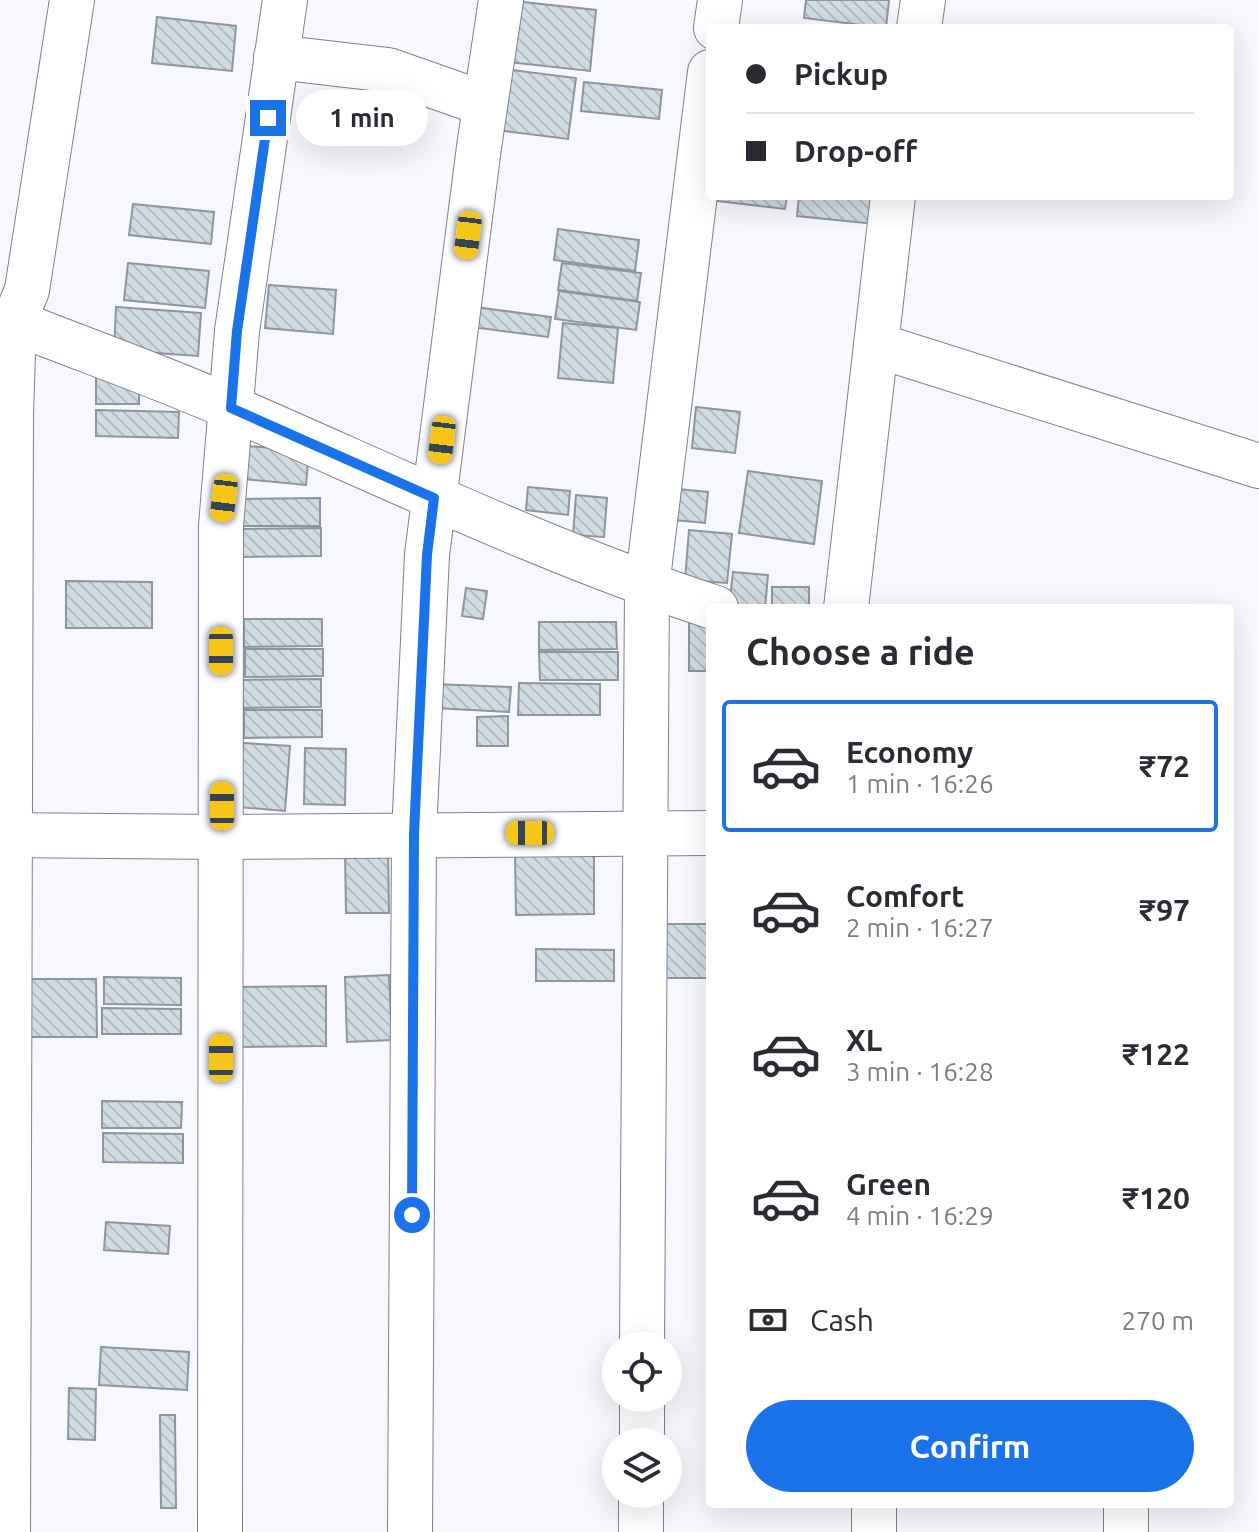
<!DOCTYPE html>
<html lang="en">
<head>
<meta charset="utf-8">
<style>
	body { margin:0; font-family:Ubuntu,sans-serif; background:#f7f7f7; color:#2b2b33; height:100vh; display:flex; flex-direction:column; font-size:30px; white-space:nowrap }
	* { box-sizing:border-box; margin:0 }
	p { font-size:26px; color:#7c7c81 }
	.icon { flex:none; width:44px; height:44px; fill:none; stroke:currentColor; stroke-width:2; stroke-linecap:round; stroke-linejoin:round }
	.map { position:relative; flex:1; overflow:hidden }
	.drawer { position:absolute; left:706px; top:604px; width:528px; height:904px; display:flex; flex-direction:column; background:#fff; border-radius:8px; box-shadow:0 8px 32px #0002 }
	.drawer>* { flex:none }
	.top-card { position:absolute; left:706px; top:24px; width:528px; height:176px; border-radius:8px; box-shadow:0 8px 32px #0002; display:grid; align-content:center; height:176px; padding:0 40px; background:#fff }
	.controls { position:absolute; left:602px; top:1332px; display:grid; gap:16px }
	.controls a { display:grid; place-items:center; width:80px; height:80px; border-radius:50%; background:#fff; box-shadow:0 8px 32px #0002; font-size:40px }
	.end { position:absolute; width:36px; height:36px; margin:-18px; border:10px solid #1a73e8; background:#fff; box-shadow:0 0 0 4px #fff }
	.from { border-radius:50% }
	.bubble { position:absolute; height:56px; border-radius:28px; background:#fff; box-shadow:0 8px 32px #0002; font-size:26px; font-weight:700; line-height:56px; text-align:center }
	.car { position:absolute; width:24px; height:48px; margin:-24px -12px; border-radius:10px; box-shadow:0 0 6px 2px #0007; background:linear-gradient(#f5c518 24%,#345 0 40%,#f5c518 0 76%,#345 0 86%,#f5c518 0) }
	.top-card b { display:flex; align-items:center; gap:28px; height:76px; font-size:30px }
	.top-card b+b { border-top:2px solid #e1e1e2 }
	.top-card i { width:20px; height:20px; background:#2b2b33 }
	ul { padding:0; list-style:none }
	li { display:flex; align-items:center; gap:24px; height:132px; margin:0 16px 12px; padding:0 24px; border:4px solid transparent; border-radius:8px }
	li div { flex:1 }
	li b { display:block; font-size:30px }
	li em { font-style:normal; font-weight:700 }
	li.on { border-color:#1a73e8 }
	li>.icon { width:72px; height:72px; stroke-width:1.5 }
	h2 { padding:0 40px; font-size:36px; line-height:96px }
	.pay { display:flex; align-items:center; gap:20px; height:88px; padding:0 40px; font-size:30px }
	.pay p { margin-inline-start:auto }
	.button { display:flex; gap:16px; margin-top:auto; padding:16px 40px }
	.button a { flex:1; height:92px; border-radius:48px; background:#1a73e8; color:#fff; font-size:32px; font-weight:700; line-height:92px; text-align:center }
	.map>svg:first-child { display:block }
	.building { fill:url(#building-back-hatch); stroke:#8d969c; stroke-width:2 }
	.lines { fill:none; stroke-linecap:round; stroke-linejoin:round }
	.minor-casing { stroke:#7e818a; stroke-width:46 }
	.minor { stroke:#fff; stroke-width:44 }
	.route { stroke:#1a73e8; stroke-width:10 }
</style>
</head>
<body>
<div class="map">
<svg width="1259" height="1532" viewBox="0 0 1259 1532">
	<defs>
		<pattern id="building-back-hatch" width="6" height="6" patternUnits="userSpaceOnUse" patternTransform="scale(2)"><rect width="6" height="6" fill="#d1dbe2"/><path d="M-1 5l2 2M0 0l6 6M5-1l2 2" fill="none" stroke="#b3bcc2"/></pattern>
	</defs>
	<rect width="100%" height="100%" fill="#f6f8fe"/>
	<g class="building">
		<polygon points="806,0 889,0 886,28 804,18"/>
		<polygon points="514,1 596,10 590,71 508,62"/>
		<polygon points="157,17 236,26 232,71 152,63"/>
		<polygon points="503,69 576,78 568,139 496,130"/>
		<polygon points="584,82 662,90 659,119 581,111"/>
		<polygon points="710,196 787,196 785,209 708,200"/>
		<polygon points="799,196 872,196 875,224 797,216"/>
		<polygon points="133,204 214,212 211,244 129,235"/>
		<polygon points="558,229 639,240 635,271 554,260"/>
		<polygon points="128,263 209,271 205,308 124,300"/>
		<polygon points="562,263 641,273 637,301 558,290"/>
		<polygon points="269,285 336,290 333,334 265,328"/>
		<polygon points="559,291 640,302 636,330 555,319"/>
		<polygon points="467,306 551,317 548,337 464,326"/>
		<polygon points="116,307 201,313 198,356 114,350"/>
		<polygon points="563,323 618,328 613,383 558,378"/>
		<rect x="96" y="373" width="43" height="31"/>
		<polygon points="696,407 740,412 735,453 692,448"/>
		<polygon points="96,410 179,412 178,438 96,436"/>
		<polygon points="247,446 309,451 306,485 244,479"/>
		<polygon points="748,471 822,481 814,544 739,533"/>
		<polygon points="528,487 570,491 568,515 526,510"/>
		<polygon points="678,489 708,492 705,523 675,520"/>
		<polygon points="576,495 607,498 604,537 573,535"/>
		<polygon points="320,498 320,526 242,526 242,499"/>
		<polygon points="321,528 321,556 243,557 243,529"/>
		<polygon points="689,530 732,534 727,583 685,580"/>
		<polygon points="733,572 768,575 765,608 729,608"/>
		<polygon points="66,581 152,582 152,628 66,628"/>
		<rect x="772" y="587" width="37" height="21"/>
		<polygon points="466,588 487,591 483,619 462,616"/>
		<polygon points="244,619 322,619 322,646 244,647"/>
		<polygon points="689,620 710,621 710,671 689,671"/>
		<polygon points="539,622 616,622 617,649 539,650"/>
		<polygon points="245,649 323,649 323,676 245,677"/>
		<polygon points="539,652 618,652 618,680 540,680"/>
		<polygon points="321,679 321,707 243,708 243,680"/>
		<polygon points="519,683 600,684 600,715 518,715"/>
		<polygon points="434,684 511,687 509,712 434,708"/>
		<polygon points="244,710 322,710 322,737 244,738"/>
		<polygon points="508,716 508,746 477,746 477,717"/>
		<polygon points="243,743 290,746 285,811 238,807"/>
		<polygon points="305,748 346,749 345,805 304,804"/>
		<polygon points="345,851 388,851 389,913 346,913"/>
		<polygon points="594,854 594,914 516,915 515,855"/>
		<rect x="664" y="924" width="46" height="54"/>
		<polygon points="536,949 614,950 614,981 536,981"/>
		<polygon points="389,975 392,1040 347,1042 345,977"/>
		<polygon points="104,977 181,978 181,1005 104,1004"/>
		<polygon points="14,979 96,979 97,1037 14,1037"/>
		<polygon points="326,986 326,1046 240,1047 240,987"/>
		<polygon points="102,1008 181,1009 181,1034 102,1034"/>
		<polygon points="102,1101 182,1102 181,1128 102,1128"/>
		<polygon points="103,1133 183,1134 183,1163 103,1162"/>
		<polygon points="106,1222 170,1226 168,1254 104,1250"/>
		<polygon points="101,1347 189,1352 187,1390 99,1385"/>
		<polygon points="69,1388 96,1389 95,1440 68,1439"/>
		<polygon points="160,1415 175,1415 176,1508 161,1508"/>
	</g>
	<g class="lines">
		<defs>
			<g id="minor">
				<polyline points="716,28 720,0"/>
				<polyline points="919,28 923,0"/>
				<polyline points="276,57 388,70 485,104"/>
				<path d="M14 322C87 351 162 377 234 409 393 478 550 554 716 608"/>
				<polyline points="876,345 1259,466"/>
				<polyline points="846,608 893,196"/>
				<polyline points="0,835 222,837 710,833"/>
				<polyline points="642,1346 647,586 710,72"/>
				<polyline points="642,1442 642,1398"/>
				<polyline points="8,1532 11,415 14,322 27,290 72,0"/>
				<polyline points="220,1532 221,526 237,331 285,0"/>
				<polyline points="410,1532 414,834 427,555 479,147 501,0"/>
				<polyline points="641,1532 641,1494"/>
				<polyline points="874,1532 874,1504"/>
				<polyline points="1126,1532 1126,1504"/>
			</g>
		</defs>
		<use href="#minor" class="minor-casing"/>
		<use href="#minor" class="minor"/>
	</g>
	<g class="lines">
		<polyline class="route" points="268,118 237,331 231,408 434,498 427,555 414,834 412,1215"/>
	</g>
</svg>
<div class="controls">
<a><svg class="icon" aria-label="locate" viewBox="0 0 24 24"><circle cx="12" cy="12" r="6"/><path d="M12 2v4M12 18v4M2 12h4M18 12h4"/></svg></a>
<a><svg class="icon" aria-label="layers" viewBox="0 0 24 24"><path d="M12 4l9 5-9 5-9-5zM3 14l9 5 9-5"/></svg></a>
</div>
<i class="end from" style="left:412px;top:1215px"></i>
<i class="end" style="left:268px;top:118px"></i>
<div class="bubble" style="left:296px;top:90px;width:132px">1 min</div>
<i class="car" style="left:468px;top:235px;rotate:187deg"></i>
<i class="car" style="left:442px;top:440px;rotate:187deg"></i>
<i class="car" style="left:224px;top:498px;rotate:187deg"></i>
<i class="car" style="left:221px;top:651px;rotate:180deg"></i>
<i class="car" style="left:222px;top:806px;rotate:0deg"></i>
<i class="car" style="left:530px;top:833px;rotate:270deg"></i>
<i class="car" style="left:221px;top:1058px;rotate:0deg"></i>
<div class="top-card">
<b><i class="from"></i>Pickup</b>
<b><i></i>Drop-off</b>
</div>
<section class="drawer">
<h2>Choose a ride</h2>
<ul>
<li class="on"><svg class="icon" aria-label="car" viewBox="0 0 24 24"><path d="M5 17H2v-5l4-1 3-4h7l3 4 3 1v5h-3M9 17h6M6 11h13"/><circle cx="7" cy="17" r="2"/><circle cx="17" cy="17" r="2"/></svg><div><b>Economy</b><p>1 min · 16:26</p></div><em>₹72</em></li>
<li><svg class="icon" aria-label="car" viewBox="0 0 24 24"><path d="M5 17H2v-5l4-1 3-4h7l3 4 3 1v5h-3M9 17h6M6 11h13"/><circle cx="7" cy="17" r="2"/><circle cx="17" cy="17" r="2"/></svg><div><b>Comfort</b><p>2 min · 16:27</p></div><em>₹97</em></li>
<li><svg class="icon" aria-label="car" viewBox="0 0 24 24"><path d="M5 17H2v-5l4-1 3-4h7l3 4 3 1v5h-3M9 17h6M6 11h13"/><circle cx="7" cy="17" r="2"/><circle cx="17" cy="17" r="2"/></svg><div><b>XL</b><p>3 min · 16:28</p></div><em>₹122</em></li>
<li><svg class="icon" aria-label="car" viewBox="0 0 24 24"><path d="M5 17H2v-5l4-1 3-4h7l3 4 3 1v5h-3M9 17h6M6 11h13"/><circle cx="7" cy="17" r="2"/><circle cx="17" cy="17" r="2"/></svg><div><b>Green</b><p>4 min · 16:29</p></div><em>₹120</em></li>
</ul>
<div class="pay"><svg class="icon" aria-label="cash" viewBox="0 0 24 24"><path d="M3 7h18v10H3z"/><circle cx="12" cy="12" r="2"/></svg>Cash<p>270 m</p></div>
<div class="button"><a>Confirm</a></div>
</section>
</div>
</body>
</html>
